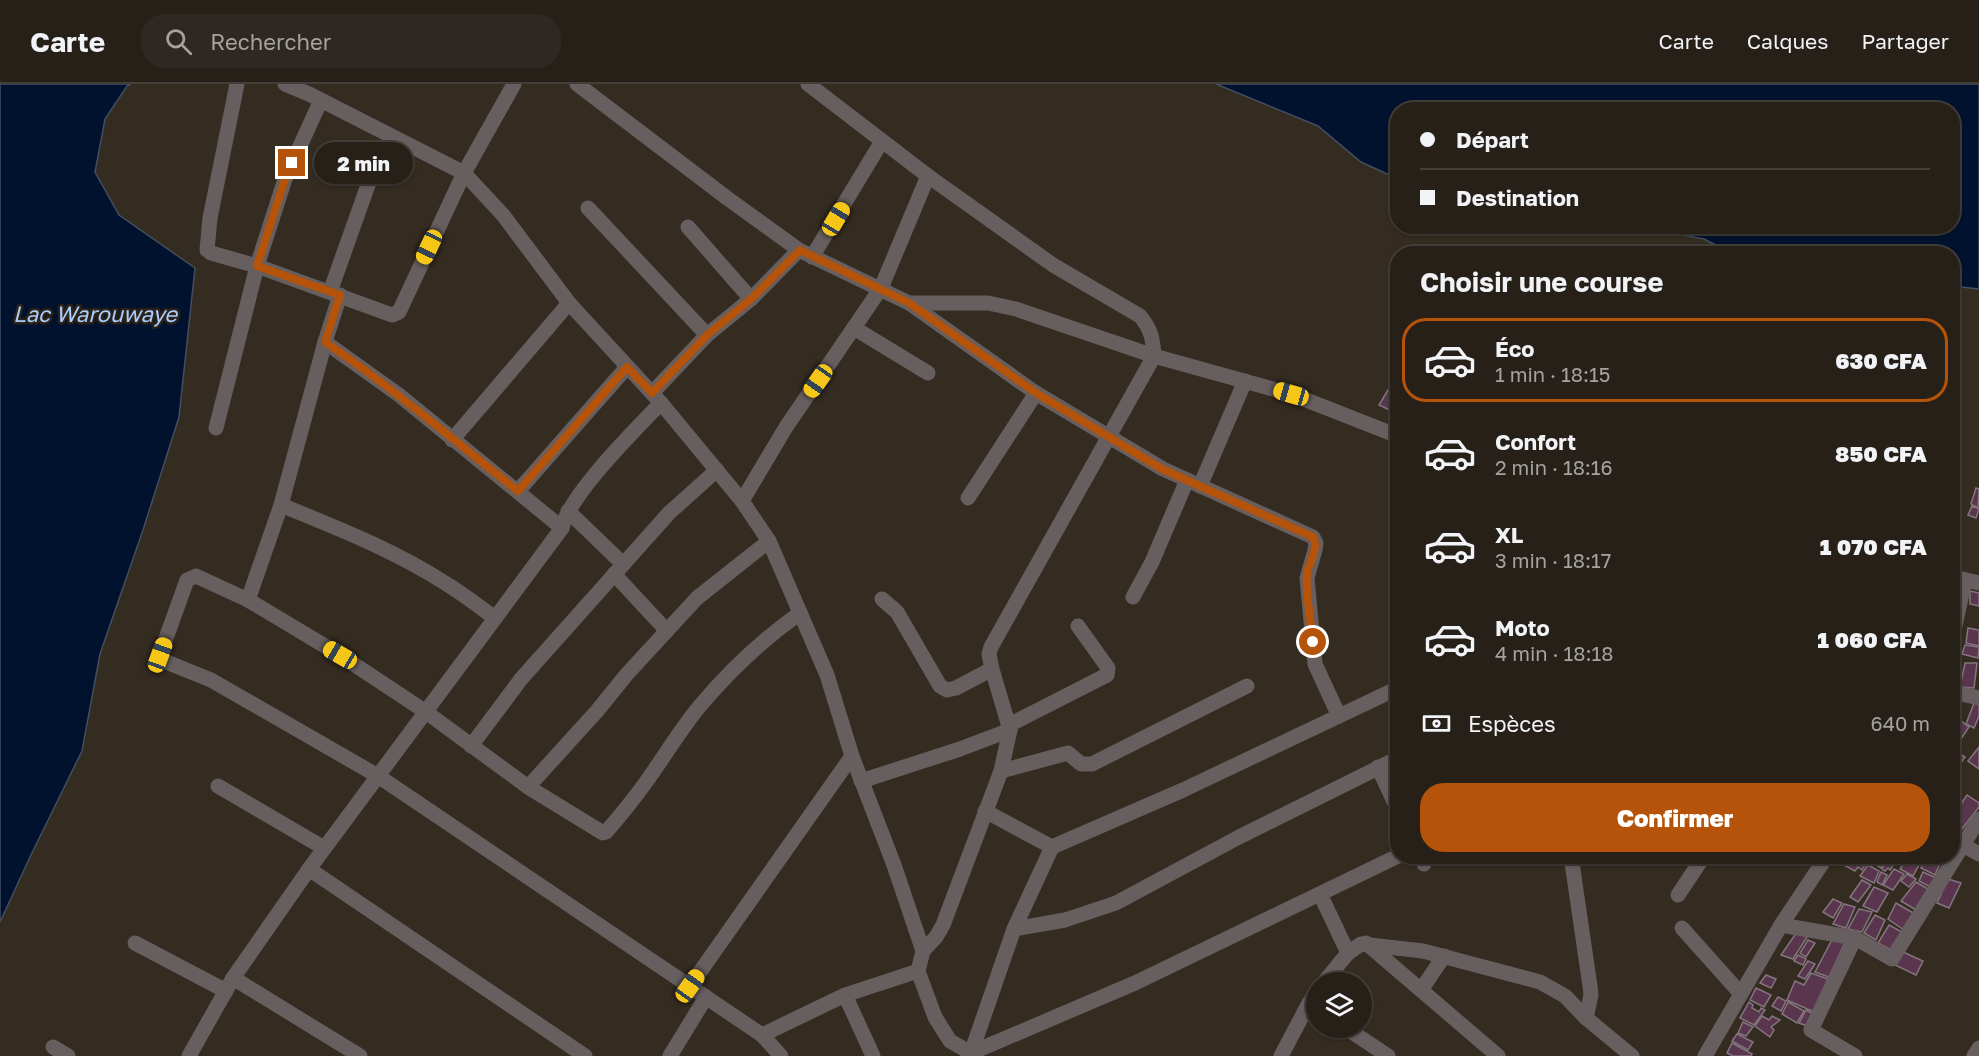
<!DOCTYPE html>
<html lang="fr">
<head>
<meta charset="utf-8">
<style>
	body { margin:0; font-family:"Golos Text",sans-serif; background:#2f2822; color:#f1f3f6; height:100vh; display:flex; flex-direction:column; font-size:22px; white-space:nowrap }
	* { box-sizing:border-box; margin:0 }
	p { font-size:20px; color:#a4a3a2 }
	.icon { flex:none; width:33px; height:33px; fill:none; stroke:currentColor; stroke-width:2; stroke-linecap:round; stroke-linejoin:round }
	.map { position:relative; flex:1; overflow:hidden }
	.drawer { position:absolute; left:1390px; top:162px; width:570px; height:618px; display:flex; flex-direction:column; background:#272019; border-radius:24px; box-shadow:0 2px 4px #0004,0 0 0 2px #433e38 }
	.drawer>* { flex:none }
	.hud { position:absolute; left:1390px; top:18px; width:570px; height:132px; border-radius:24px; box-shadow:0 2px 4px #0004,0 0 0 2px #433e38; display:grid; align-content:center; height:132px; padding:0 30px; background:#272019 }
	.fabs { position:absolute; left:1306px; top:888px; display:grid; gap:12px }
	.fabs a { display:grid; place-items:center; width:66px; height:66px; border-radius:50%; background:#272019; box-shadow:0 2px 4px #0004,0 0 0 2px #433e38; font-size:30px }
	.end { position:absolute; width:27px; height:27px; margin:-14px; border:8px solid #b45309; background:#fff; box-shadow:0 0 0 3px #fff }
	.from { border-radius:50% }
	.bubble { position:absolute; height:42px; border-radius:21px; background:#272019; box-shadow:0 2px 4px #0004,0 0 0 2px #433e38; font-size:20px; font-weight:800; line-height:42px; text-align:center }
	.car { position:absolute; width:18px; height:36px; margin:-18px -9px; border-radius:8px; box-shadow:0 0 4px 2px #0007; background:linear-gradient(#f5c518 24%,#345 0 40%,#f5c518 0 76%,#345 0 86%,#f5c518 0) }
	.hud b { display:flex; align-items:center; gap:21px; height:57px; font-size:22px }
	.hud b+b { border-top:2px solid #433e38 }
	.hud i { width:15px; height:15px; background:#f1f3f6 }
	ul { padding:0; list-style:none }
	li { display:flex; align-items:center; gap:18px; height:84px; margin:0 12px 9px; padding:0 18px; border:3px solid transparent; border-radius:24px }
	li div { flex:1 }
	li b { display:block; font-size:22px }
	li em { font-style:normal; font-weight:800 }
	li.selected { border-color:#b45309 }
	li>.icon { width:54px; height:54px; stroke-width:1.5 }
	h2 { padding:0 30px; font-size:27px; line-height:72px }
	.pay { display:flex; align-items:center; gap:15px; height:66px; padding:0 30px; font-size:22px }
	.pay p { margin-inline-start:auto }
	.primary-button { display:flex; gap:12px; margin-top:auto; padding:12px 30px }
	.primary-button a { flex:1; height:69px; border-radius:24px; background:#b45309; color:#fff; font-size:24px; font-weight:800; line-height:69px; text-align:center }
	header { display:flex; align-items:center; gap:36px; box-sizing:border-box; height:84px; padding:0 30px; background:#272019; border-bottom:2px solid #433e38 }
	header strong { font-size:28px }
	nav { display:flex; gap:33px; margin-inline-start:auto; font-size:21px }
	.search { width:420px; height:54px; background:#2f2822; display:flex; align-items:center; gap:15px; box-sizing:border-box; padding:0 21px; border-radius:24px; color:#a4a3a2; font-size:22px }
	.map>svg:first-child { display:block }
	.water { fill:#00122e; stroke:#434e60; stroke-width:1.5 }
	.building { fill:#5a354e; stroke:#84767f; stroke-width:1.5 }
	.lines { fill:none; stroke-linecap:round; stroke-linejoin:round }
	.street { stroke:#675f5f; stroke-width:15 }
	.route { stroke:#b45309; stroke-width:8 }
	.labels { text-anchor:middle; stroke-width:5; stroke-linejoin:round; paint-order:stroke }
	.water-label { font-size:22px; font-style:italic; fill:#aaccfb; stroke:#2a2118 }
</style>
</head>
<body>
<header>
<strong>Carte</strong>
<div class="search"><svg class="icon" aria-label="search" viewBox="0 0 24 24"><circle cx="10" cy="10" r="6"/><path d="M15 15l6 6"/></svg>Rechercher</div>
<nav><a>Carte</a><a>Calques</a><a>Partager</a></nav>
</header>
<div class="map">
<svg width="1979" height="972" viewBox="0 0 1979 972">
	<rect width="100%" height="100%" fill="#342b21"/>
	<g class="water">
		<polygon points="0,0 131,0 127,2 105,35 95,88 119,131 195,184 179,333 143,446 100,570 82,667 30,773 0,838"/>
		<polygon points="1216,0 1979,0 1979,205 1953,202 1953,170 1731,169 1704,155 1637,143 1953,142 1953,26 1398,26 1398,95 1361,78 1318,42"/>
	</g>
	<g class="building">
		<polygon points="1450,163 1467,170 1448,170"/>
		<polygon points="1394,296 1398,298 1398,330 1379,321"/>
		<polygon points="1976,404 1979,405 1978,424 1971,420"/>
		<polygon points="1972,422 1979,425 1976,434 1968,431"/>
		<polygon points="1970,507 1979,509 1979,522 1970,520"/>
		<polygon points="1968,544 1979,546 1979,562 1966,559"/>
		<polygon points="1965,561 1979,563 1978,574 1962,570"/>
		<polygon points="1965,579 1977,579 1974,604 1960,603"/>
		<polygon points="1976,614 1979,615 1979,632 1974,644 1966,640"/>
		<polygon points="1953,631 1969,643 1961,655 1953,650"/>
		<polygon points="1979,663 1979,685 1968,677"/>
		<polygon points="1956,668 1965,673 1958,683 1953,679"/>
		<polygon points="1967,711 1979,719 1979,723 1962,745 1953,739 1953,719 1959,723"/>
		<polygon points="1845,772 1852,772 1866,779 1862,786 1858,783 1855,787 1840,779"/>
		<polygon points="1879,772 1886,776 1881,784 1874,780"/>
		<polygon points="1889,772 1899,772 1890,786 1888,784 1885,787 1882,785"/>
		<polygon points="1908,772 1924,772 1913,792 1900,785"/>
		<polygon points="1928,772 1935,772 1941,777 1935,791 1921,784"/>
		<polygon points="1868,781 1879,787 1874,799 1860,792"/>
		<polygon points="1894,785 1904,790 1893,806 1883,801"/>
		<polygon points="1881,788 1887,791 1882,801 1877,798"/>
		<polygon points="1923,788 1936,794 1932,804 1919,797"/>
		<polygon points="1907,790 1916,795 1909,803 1901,797"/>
		<polygon points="1948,795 1961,799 1949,824 1937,819"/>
		<polygon points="1862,796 1871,801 1858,818 1850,813"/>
		<polygon points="1916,798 1930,806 1916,826 1901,817"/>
		<polygon points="1874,803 1888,809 1877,828 1863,822"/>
		<polygon points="1833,815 1842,819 1833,834 1823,828"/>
		<polygon points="1896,819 1915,830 1904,846 1888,835"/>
		<polygon points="1844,820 1855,823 1846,844 1833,840"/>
		<polygon points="1859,825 1872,828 1862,848 1848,845"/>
		<polygon points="1875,831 1885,836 1876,856 1864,849"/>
		<polygon points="1889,841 1902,848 1893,867 1878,859"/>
		<polygon points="1797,848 1807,853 1793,875 1781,871"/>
		<polygon points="1834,852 1846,856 1829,893 1815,888"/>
		<polygon points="1808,856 1815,859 1806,873 1800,869"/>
		<polygon points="1901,867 1923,877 1916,891 1895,881"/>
		<polygon points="1798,871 1806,875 1803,881 1794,877"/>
		<polygon points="1808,877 1815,880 1805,895 1798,892"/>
		<polygon points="1811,889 1828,895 1814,928 1787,916 1795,897 1804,901"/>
		<polygon points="1766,891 1776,895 1771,904 1760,899"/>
		<polygon points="1756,904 1771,911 1764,923 1750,916"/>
		<polygon points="1778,913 1786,917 1781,927 1772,922"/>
		<polygon points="1749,918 1753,921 1752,924 1759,928 1761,924 1765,926 1754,941 1740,934"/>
		<polygon points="1788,918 1804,927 1797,939 1782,930"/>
		<polygon points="1806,926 1813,930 1807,942 1799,939"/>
		<polygon points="1762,932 1769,936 1772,932 1780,936 1771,943 1774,946 1770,953 1755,942"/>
		<polygon points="1743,938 1753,943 1746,952 1738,949"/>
		<polygon points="1737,950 1753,958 1748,966 1732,957"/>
		<polygon points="1732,959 1752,970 1751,972 1733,972 1727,969"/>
	</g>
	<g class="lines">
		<g class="street">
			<polyline points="237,0 210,134 207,166 211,169 257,182 392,231 399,228 464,89 514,0"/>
			<polyline points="285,0 309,10 464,89 503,131 569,219 661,319 742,417 769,457 827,591 852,672 894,781 923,867 918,887 935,933 950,957 971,969 1135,899 1398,772"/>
			<polyline points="577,0 727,114 799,166 909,219 988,219 1016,225 1154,272 1291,310 1398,352"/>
			<path d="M808 0 928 92 1053 181 1140 232C1151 245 1153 255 1154 272L991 563 989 570 992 585 1010 646 1001 687 943 841 936 853 923 867"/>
			<polyline points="588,124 707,251"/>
			<polyline points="688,143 751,215"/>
			<polyline points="812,173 882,57"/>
			<polyline points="330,208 373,87 393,54"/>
			<polyline points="909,219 1036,309 1163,385 1313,453 1316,459 1315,466 1307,494 1315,580 1339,632"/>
			<polyline points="854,244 928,289"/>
			<polyline points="325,258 399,311 562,444"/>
			<polyline points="652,309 707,251 751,215 799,166"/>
			<polyline points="216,344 257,182 285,95 321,16"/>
			<polyline points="452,356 569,219"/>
			<polyline points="1200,402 1245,297"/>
			<polyline points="518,407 627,283"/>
			<polyline points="968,414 1036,309"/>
			<polyline points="742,417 786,343 881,204 928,92"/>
			<path d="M281 421C337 444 394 466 445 499 462 509 478 522 495 534"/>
			<polyline points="568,427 623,480"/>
			<polyline points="614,490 667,547"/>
			<polyline points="1953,493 1979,499"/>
			<polyline points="1133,513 1152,478 1187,396"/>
			<polyline points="882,515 897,528 940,602 947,606 956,604 992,585"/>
			<polyline points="248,516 281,421 325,258 340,211"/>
			<polyline points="1953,551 1965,496"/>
			<polyline points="1953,608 1979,614"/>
			<polyline points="1009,641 1107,591 1108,584 1078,542"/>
			<polyline points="471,662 521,595 669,429 717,386"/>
			<polyline points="1378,683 1398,726"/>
			<polyline points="1001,687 1068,669 1081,680 1092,680 1247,602"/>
			<polyline points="861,697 960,665 1010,646"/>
			<polyline points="218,702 324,764"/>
			<polyline points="528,703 597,627 627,590 697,514 769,457"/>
			<polyline points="985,727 1052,763"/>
			<polyline points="1963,761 1979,770"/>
			<polyline points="1421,772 1424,780"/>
			<polyline points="1571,772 1590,902 1591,911 1586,934"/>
			<polyline points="309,785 585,972"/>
			<polyline points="1320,810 1348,869"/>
			<polyline points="1678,811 1704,772"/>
			<polyline points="1781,841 1855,854 1892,875 1979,735"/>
			<polyline points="1682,844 1741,910"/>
			<polyline points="1014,845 1065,836 1116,819 1239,753 1398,674"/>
			<polyline points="135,859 226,907"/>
			<polyline points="1366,859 1498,972"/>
			<polyline points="233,894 360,972"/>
			<polyline points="1324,898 1348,869 1361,860 1423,867 1540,898 1565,912 1586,934 1632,972"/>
			<polyline points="690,902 852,672"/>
			<polyline points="1421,906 1444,872"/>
			<polyline points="845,911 873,972"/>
			<polyline points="1346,944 1388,972"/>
			<polyline points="762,951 845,911 918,887"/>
			<polyline points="53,963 68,972"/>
			<path d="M189 972 233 894 309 785 562 444C569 411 636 345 661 319"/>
			<polyline points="670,972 706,913"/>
			<path d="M781 972 762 951 378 692 211 596 164 577 161 574 160 571 187 496 196 492 248 516 340 571 426 628 528 703 603 749 606 748C620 732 634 715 646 698 664 673 680 646 699 623 729 587 762 556 800 529"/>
			<polyline points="970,972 1014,845 1052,763 1183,706 1398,604"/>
			<polyline points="1281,972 1309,919 1317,908"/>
			<polyline points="1705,972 1781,841 1827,772"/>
			<polyline points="1855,972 1811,946 1855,854"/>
			<polyline points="1974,972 1979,964"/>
		</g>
	</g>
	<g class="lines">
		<path class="route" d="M292 79 285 95 257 182 340 211 325 258C393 304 454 357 518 407L627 283 652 309 707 251 751 215 800 166 909 219 1036 309 1162 385 1313 453C1319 466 1309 477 1307 490 1305 509 1311 539 1313 558"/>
	</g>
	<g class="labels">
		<g class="water-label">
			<text x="95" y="238">Lac Warouwaye</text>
		</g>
	</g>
</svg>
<div class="fabs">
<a><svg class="icon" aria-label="layers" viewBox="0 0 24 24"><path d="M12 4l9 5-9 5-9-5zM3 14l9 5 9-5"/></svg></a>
</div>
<i class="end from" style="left:1313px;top:558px"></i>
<i class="end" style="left:292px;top:79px"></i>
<div class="bubble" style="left:314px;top:58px;width:99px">2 min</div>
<i class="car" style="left:836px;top:135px;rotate:31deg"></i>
<i class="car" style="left:429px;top:163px;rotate:205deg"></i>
<i class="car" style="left:818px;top:297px;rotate:215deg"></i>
<i class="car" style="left:1291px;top:310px;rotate:286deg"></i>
<i class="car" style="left:160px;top:571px;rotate:20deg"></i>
<i class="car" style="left:340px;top:571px;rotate:300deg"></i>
<i class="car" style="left:690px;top:902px;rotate:35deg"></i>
<div class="hud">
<b><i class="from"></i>Départ</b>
<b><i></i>Destination</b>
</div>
<section class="drawer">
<h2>Choisir une course</h2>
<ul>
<li class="selected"><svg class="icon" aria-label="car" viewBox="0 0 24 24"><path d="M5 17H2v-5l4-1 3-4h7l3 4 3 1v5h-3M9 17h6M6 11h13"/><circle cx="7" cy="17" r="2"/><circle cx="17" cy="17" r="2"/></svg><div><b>Éco</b><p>1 min · 18:15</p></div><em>630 CFA</em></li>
<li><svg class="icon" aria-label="car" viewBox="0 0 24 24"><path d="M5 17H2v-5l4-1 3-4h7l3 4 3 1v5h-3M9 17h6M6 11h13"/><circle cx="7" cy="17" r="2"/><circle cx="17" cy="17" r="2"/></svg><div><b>Confort</b><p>2 min · 18:16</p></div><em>850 CFA</em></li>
<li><svg class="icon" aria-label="car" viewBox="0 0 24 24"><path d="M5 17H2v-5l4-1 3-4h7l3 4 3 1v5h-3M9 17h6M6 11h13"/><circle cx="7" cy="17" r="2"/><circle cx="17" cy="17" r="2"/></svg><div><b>XL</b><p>3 min · 18:17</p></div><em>1 070 CFA</em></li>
<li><svg class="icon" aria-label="car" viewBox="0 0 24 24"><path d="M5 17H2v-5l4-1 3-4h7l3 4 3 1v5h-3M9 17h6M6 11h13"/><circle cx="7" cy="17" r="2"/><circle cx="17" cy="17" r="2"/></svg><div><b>Moto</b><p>4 min · 18:18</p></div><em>1 060 CFA</em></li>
</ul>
<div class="pay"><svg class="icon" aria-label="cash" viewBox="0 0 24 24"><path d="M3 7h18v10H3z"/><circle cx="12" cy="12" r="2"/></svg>Espèces<p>640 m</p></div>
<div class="primary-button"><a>Confirmer</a></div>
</section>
</div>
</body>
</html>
